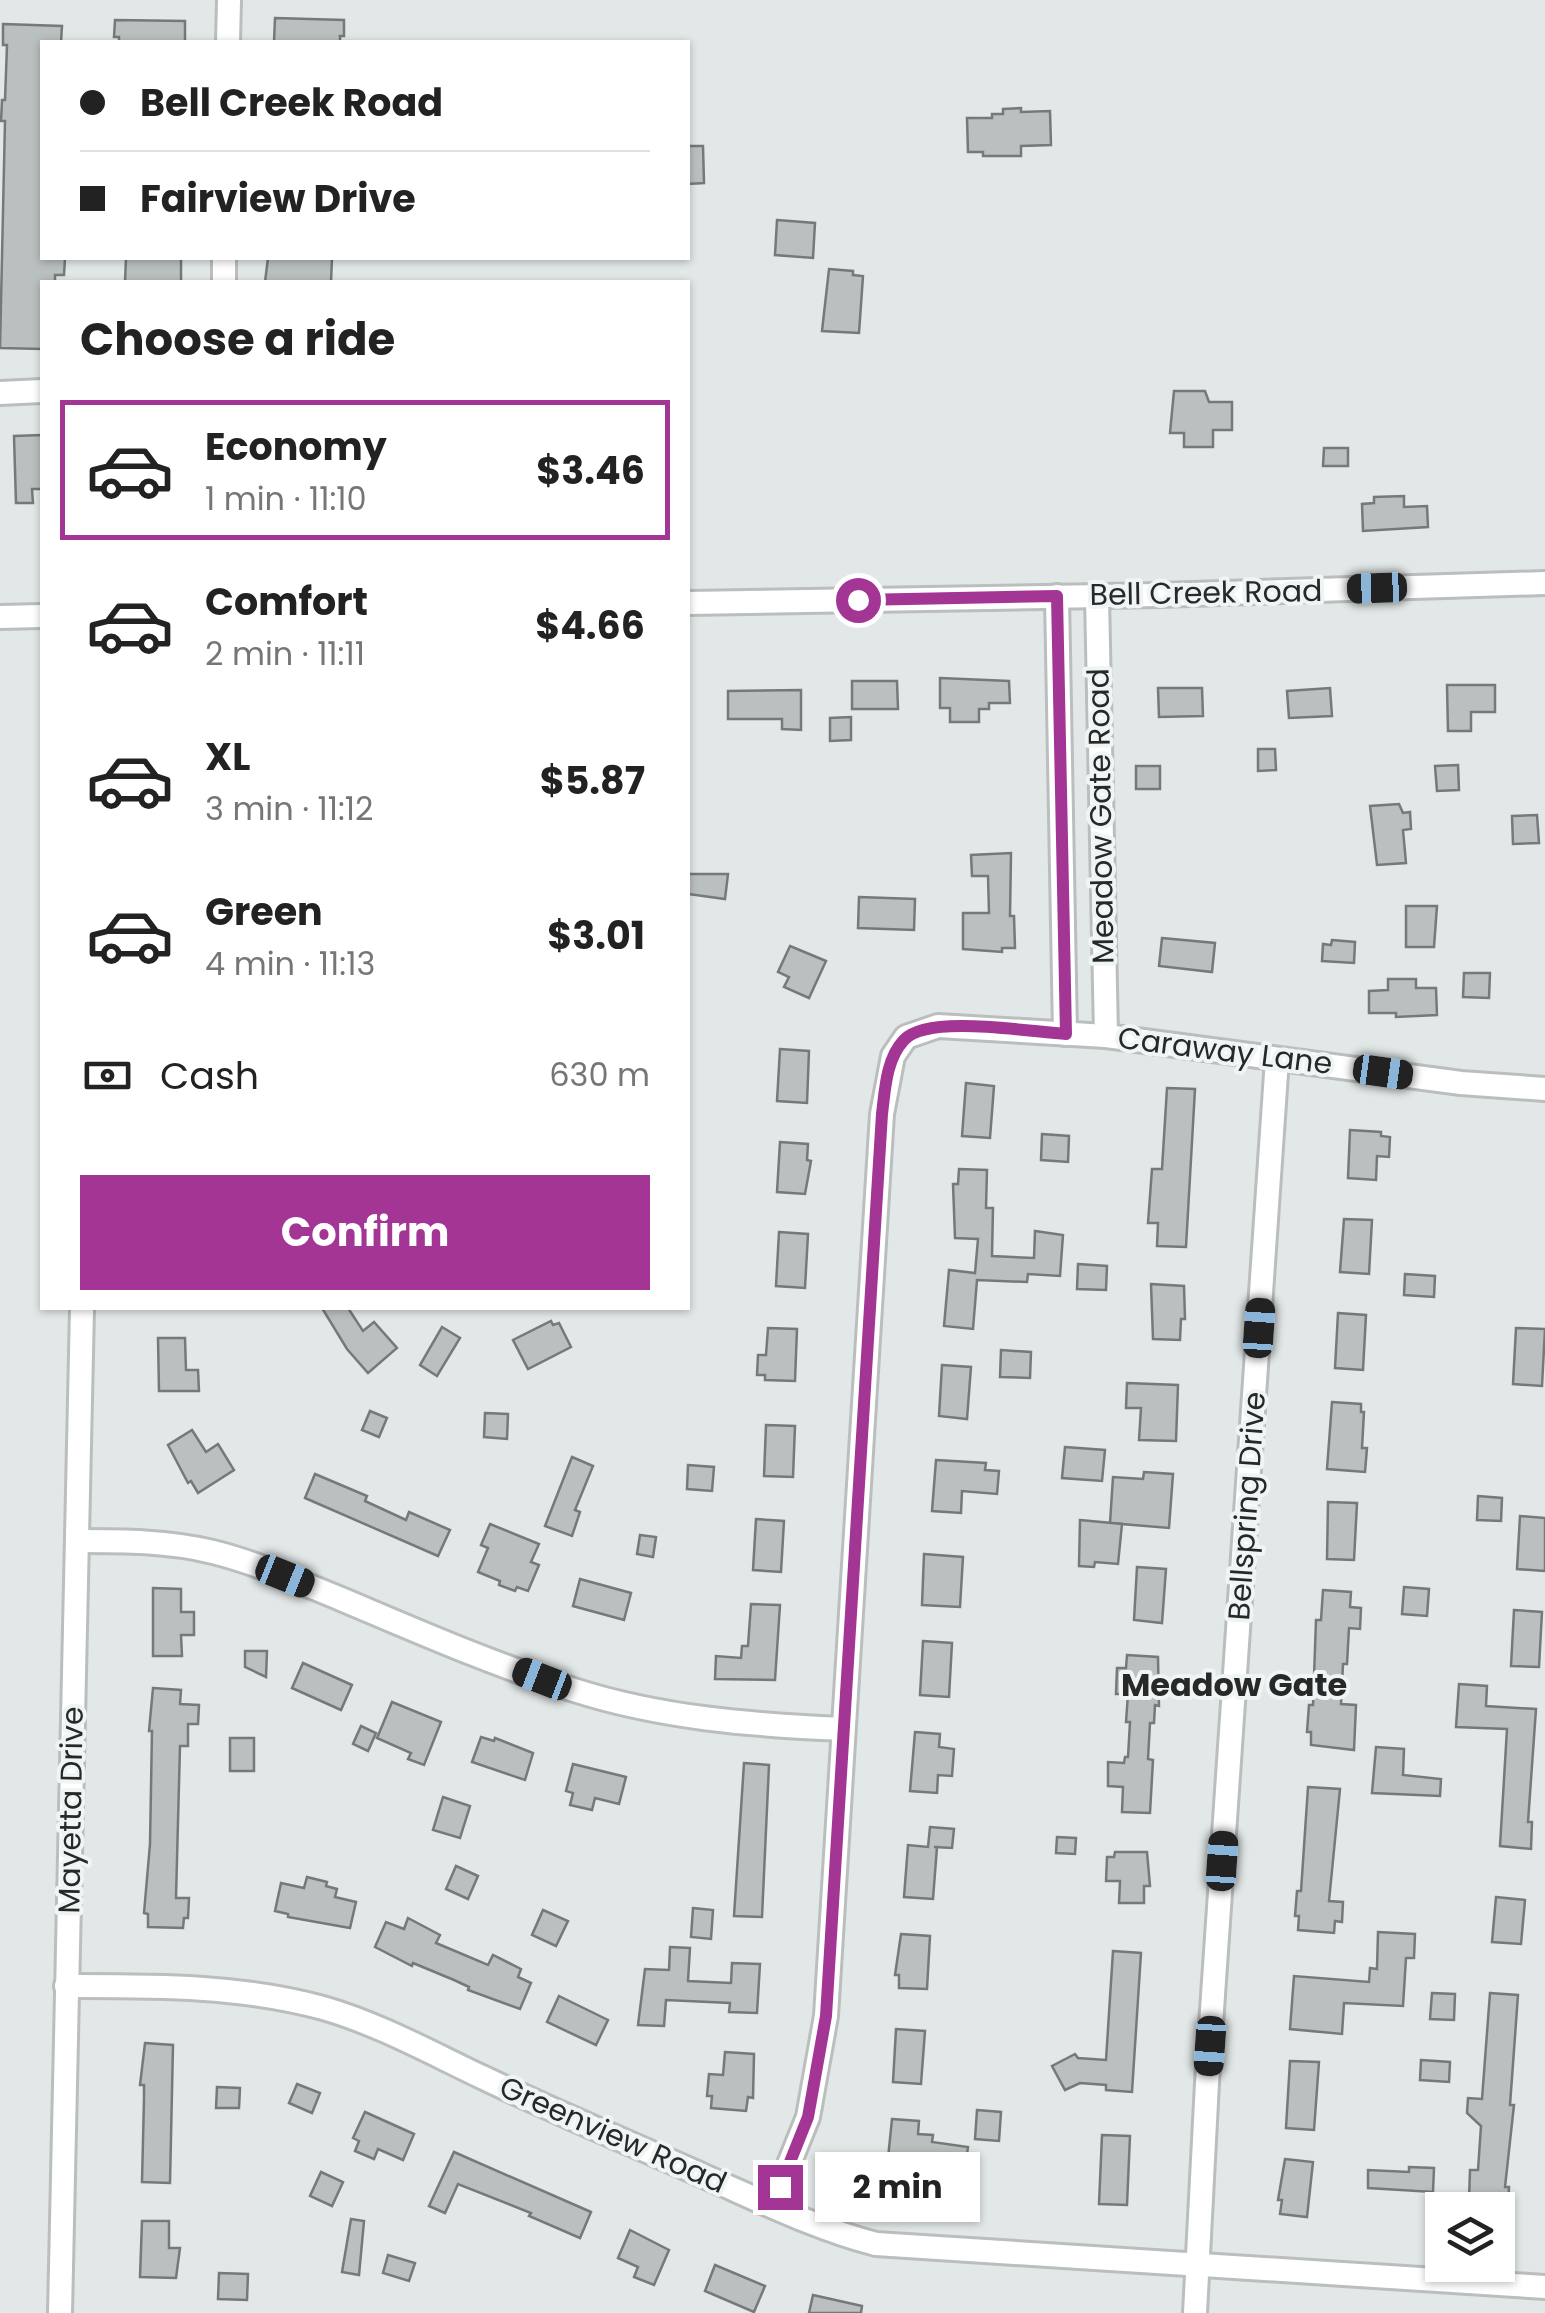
<!DOCTYPE html>
<html lang="en">
<head>
<meta charset="utf-8">
<style>
	body { margin:0; font-family:Poppins,sans-serif; background:#f2f2f2; color:#222; height:100vh; display:flex; flex-direction:column; font-size:38px; white-space:nowrap }
	* { box-sizing:border-box; margin:0 }
	p { font-size:32px; color:#767676 }
	.icon { flex:none; width:55px; height:55px; fill:none; stroke:currentColor; stroke-width:2; stroke-linecap:round; stroke-linejoin:round }
	.map { position:relative; flex:1; overflow:hidden }
	.sheet { position:absolute; left:40px; top:280px; width:650px; height:1030px; display:flex; flex-direction:column; background:#fff; border-radius:0px; box-shadow:0 2px 8px #0004 }
	.sheet>* { flex:none }
	.hud { position:absolute; left:40px; top:40px; width:650px; height:220px; border-radius:0px; box-shadow:0 2px 8px #0004; display:grid; align-content:center; height:220px; padding:0 40px; background:#fff }
	.tools { position:absolute; left:1425px; top:2192px; display:grid; gap:20px }
	.tools a { display:grid; place-items:center; width:90px; height:90px; border-radius:0px; background:#fff; box-shadow:0 2px 8px #0004; font-size:50px }
	.end { position:absolute; width:45px; height:45px; margin:-22px; border:12px solid #a33695; background:#fff; box-shadow:0 0 0 5px #fff }
	.from { border-radius:50% }
	.bubble { position:absolute; height:70px; border-radius:0px; background:#fff; box-shadow:0 2px 8px #0004; font-size:32px; font-weight:700; line-height:70px; text-align:center }
	.car { position:absolute; width:30px; height:60px; margin:-30px -15px; border-radius:12px; box-shadow:0 0 8px 2px #0007; background:linear-gradient(#222 24%,#8ab4d8 0 40%,#222 0 76%,#8ab4d8 0 86%,#222 0) }
	.hud b { display:flex; align-items:center; gap:35px; height:95px; font-size:38px }
	.hud b+b { border-top:2px solid #e0e0e0 }
	.hud i { width:25px; height:25px; background:#222 }
	ul { padding:0; list-style:none }
	li { display:flex; align-items:center; gap:30px; height:140px; margin:0 20px 15px; padding:0 20px; border:5px solid transparent; border-radius:0px }
	li div { flex:1 }
	li b { display:block; font-size:38px }
	li em { font-style:normal; font-weight:700 }
	li.active { border-color:#a33695 }
	li>.icon { width:90px; height:90px; stroke-width:1.5 }
	h2 { padding:0 40px; font-size:45px; line-height:120px }
	.pay { display:flex; align-items:center; gap:25px; height:110px; padding:0 40px; font-size:38px }
	.pay p { margin-inline-start:auto }
	.action { display:flex; gap:20px; margin-top:auto; padding:20px 40px }
	.action a { flex:1; height:115px; border-radius:0px; background:#a33695; color:#fff; font-size:40px; font-weight:700; line-height:115px; text-align:center }
	.map>svg:first-child { display:block }
	.building { fill:#babfbf; stroke:#757979; stroke-width:2.5 }
	.lines { fill:none; stroke-linecap:round; stroke-linejoin:round }
	.minor-casing { stroke:#babebe; stroke-width:28 }
	.minor { stroke:#fff; stroke-width:22 }
	.route { stroke:#a33695; stroke-width:12 }
	.labels { text-anchor:middle; stroke-width:8; stroke-linejoin:round; paint-order:stroke }
	.street-label { font-size:30px; fill:#272929; stroke:#eff4f4 }
	.neighbourhood-label { font-size:32px; font-weight:bold; fill:#272929; stroke:#eff4f4 }
</style>
</head>
<body>
<div class="map">
<svg width="1545" height="2313" viewBox="0 0 1545 2313">
	<rect width="100%" height="100%" fill="#e2e7e7"/>
	<g class="building">
		<polygon points="275,18 344,20 344,36 340,36 340,42 274,42"/>
		<polygon points="115,20 185,21 185,42 119,42 119,37 114,37"/>
		<polygon points="3,24 62,26 61,42 42,42 42,258 65,258 64,275 55,275 55,282 42,282 42,349 0,348 5,121 1,121 2,100 5,100 7,45 3,45"/>
		<polygon points="1021,108 1021,112 1050,111 1051,145 1021,146 1021,156 983,156 983,152 968,152 967,118 992,118 992,114 1003,114 1003,109"/>
		<polygon points="688,146 703,146 704,183 688,184"/>
		<polygon points="777,220 815,223 813,258 775,255"/>
		<polygon points="126,258 181,258 181,282 125,282"/>
		<polygon points="268,258 332,258 331,282 265,282"/>
		<polygon points="829,269 853,271 853,275 863,276 859,333 822,331"/>
		<polygon points="1174,391 1205,391 1209,402 1232,402 1232,430 1213,430 1213,447 1184,447 1184,433 1170,433"/>
		<polygon points="42,435 42,489 32,489 33,503 16,503 14,436"/>
		<polygon points="1324,448 1348,448 1348,466 1323,466"/>
		<polygon points="1404,496 1404,507 1427,506 1428,527 1363,531 1362,504 1374,503 1374,497"/>
		<polygon points="940,678 1009,681 1010,703 989,703 989,709 979,709 979,722 950,722 950,708 940,708"/>
		<polygon points="852,681 897,681 898,709 852,709"/>
		<polygon points="1447,685 1495,685 1495,712 1471,712 1471,731 1448,731"/>
		<polygon points="1158,688 1202,688 1203,716 1159,717"/>
		<polygon points="1330,688 1332,716 1289,718 1287,691"/>
		<polygon points="801,690 801,730 782,729 782,719 728,719 728,691"/>
		<polygon points="851,717 851,740 830,741 830,718"/>
		<polygon points="1258,749 1275,749 1276,770 1258,771"/>
		<polygon points="1458,765 1459,790 1437,791 1435,766"/>
		<rect x="1136" y="766" width="24" height="23"/>
		<polygon points="1399,804 1403,813 1410,812 1411,829 1403,830 1406,863 1377,865 1370,806"/>
		<polygon points="1537,815 1539,843 1513,844 1512,816"/>
		<polygon points="1011,853 1010,916 1014,916 1015,948 1002,948 1002,952 963,949 963,913 989,913 988,876 972,876 971,855"/>
		<polygon points="688,874 728,874 725,899 688,894"/>
		<polygon points="859,897 915,899 914,930 858,928"/>
		<polygon points="1406,906 1437,906 1434,947 1406,947"/>
		<polygon points="1162,938 1215,943 1212,972 1159,966"/>
		<polygon points="1332,940 1355,942 1354,963 1322,961 1323,944 1331,945"/>
		<polygon points="790,946 826,961 809,998 784,987 789,977 778,972"/>
		<polygon points="1464,973 1490,973 1489,998 1463,997"/>
		<polygon points="1388,979 1416,979 1416,988 1436,988 1437,1015 1396,1017 1396,1013 1369,1013 1369,991 1388,990"/>
		<polygon points="780,1049 809,1051 807,1103 777,1101"/>
		<polygon points="966,1083 994,1086 990,1138 962,1136"/>
		<polygon points="1167,1088 1195,1089 1186,1247 1157,1246 1158,1223 1148,1223 1152,1169 1162,1169"/>
		<polygon points="1350,1130 1381,1132 1381,1136 1390,1137 1389,1157 1377,1156 1376,1180 1348,1178"/>
		<polygon points="1042,1134 1069,1136 1068,1162 1041,1160"/>
		<polygon points="780,1142 808,1144 807,1160 811,1161 805,1194 777,1192"/>
		<polygon points="959,1169 987,1170 986,1208 993,1208 992,1256 1034,1258 1035,1231 1063,1235 1060,1276 1028,1274 1027,1282 977,1280 973,1329 944,1326 949,1270 975,1273 978,1239 955,1238 953,1184 958,1184"/>
		<polygon points="1344,1219 1372,1220 1369,1274 1340,1272"/>
		<polygon points="779,1232 808,1234 805,1288 776,1286"/>
		<polygon points="1078,1264 1107,1266 1106,1290 1077,1289"/>
		<polygon points="1405,1274 1435,1276 1434,1297 1404,1295"/>
		<polygon points="1151,1284 1184,1286 1185,1319 1181,1319 1180,1340 1153,1339"/>
		<polygon points="322,1308 348,1308 363,1331 374,1322 397,1348 368,1373 347,1349"/>
		<polygon points="1338,1313 1366,1315 1363,1370 1335,1368"/>
		<polygon points="551,1321 553,1325 559,1323 571,1347 528,1369 513,1340"/>
		<polygon points="442,1327 460,1338 437,1376 420,1365"/>
		<polygon points="768,1328 797,1329 795,1381 765,1380 765,1375 757,1375 758,1355 766,1355"/>
		<polygon points="1516,1328 1545,1329 1542,1386 1513,1384"/>
		<polygon points="158,1338 185,1338 186,1370 198,1370 199,1391 159,1391"/>
		<polygon points="1001,1350 1031,1352 1030,1378 1000,1377"/>
		<polygon points="942,1365 971,1367 967,1419 939,1416"/>
		<polygon points="1127,1383 1178,1385 1176,1441 1139,1440 1141,1408 1126,1408"/>
		<polygon points="1332,1402 1361,1404 1361,1412 1364,1412 1362,1448 1367,1448 1365,1472 1327,1469"/>
		<polygon points="370,1411 387,1418 379,1437 362,1430"/>
		<polygon points="485,1413 508,1414 507,1439 484,1437"/>
		<polygon points="766,1425 795,1426 793,1477 764,1476"/>
		<polygon points="192,1430 206,1452 218,1444 234,1470 198,1493 191,1481 188,1483 168,1445"/>
		<polygon points="1065,1447 1105,1450 1102,1481 1062,1478"/>
		<polygon points="572,1457 593,1466 575,1510 580,1512 572,1536 545,1526"/>
		<polygon points="936,1460 986,1463 985,1470 999,1471 997,1494 962,1491 961,1513 932,1511"/>
		<polygon points="688,1465 714,1467 712,1491 687,1489"/>
		<polygon points="1144,1472 1173,1474 1169,1528 1110,1523 1113,1477 1143,1479"/>
		<polygon points="315,1474 367,1496 365,1501 406,1520 409,1512 450,1530 438,1556 305,1498"/>
		<polygon points="1478,1496 1502,1498 1501,1521 1477,1520"/>
		<polygon points="1328,1502 1357,1503 1354,1560 1327,1559"/>
		<polygon points="1520,1516 1545,1518 1545,1571 1517,1569"/>
		<polygon points="756,1519 784,1521 781,1572 753,1570"/>
		<polygon points="1080,1520 1122,1524 1118,1564 1095,1562 1094,1567 1079,1566"/>
		<polygon points="490,1524 539,1544 531,1562 539,1565 528,1591 517,1587 515,1591 499,1585 500,1581 478,1572 488,1548 481,1545"/>
		<polygon points="640,1535 656,1537 653,1557 637,1554"/>
		<polygon points="924,1554 963,1557 960,1607 922,1605"/>
		<polygon points="1137,1567 1166,1569 1162,1623 1134,1620"/>
		<polygon points="580,1579 631,1593 624,1620 573,1606"/>
		<polygon points="1404,1587 1429,1589 1427,1616 1402,1614"/>
		<polygon points="153,1588 181,1589 181,1612 194,1612 194,1635 181,1635 182,1656 153,1656"/>
		<polygon points="1323,1590 1351,1592 1350,1607 1361,1608 1360,1629 1349,1628 1347,1664 1343,1664 1341,1704 1356,1705 1354,1750 1311,1745 1311,1732 1307,1732 1309,1705 1313,1705 1316,1620 1321,1620"/>
		<polygon points="751,1604 780,1605 775,1680 715,1679 716,1656 741,1658 742,1646 748,1646"/>
		<polygon points="1514,1610 1542,1612 1539,1667 1511,1666"/>
		<polygon points="923,1641 952,1643 949,1697 920,1695"/>
		<polygon points="245,1651 267,1651 266,1677 245,1667"/>
		<polygon points="1127,1655 1158,1657 1159,1706 1155,1705 1154,1723 1150,1723 1148,1759 1153,1760 1150,1813 1122,1812 1123,1787 1108,1786 1108,1762 1124,1763 1125,1757 1128,1757 1130,1722 1126,1722 1128,1694 1116,1694 1117,1668 1126,1668"/>
		<polygon points="303,1663 352,1685 341,1710 292,1688"/>
		<polygon points="1459,1684 1487,1686 1486,1706 1536,1709 1528,1822 1532,1822 1531,1849 1500,1846 1507,1729 1456,1727"/>
		<polygon points="153,1688 181,1690 180,1704 199,1705 198,1724 188,1724 188,1746 180,1746 176,1898 189,1898 188,1918 184,1918 183,1928 148,1927 148,1914 144,1913 150,1844 152,1731 149,1731"/>
		<polygon points="392,1702 441,1722 424,1765 408,1759 411,1753 377,1738"/>
		<polygon points="361,1726 376,1733 368,1751 353,1744"/>
		<polygon points="915,1732 940,1734 939,1747 954,1749 952,1776 938,1775 937,1793 910,1791"/>
		<polygon points="481,1737 494,1741 495,1738 533,1753 525,1780 472,1762"/>
		<rect x="230" y="1738" width="24" height="33"/>
		<polygon points="1376,1747 1404,1749 1403,1775 1441,1779 1440,1796 1372,1793"/>
		<polygon points="744,1763 769,1765 762,1917 734,1916"/>
		<polygon points="573,1764 626,1777 619,1804 595,1798 592,1810 570,1805 573,1793 566,1791"/>
		<polygon points="1308,1787 1340,1789 1329,1901 1343,1902 1342,1922 1335,1921 1334,1933 1298,1930 1299,1916 1295,1916 1297,1891 1301,1891"/>
		<polygon points="443,1797 470,1806 460,1838 433,1830"/>
		<polygon points="930,1827 954,1829 952,1848 934,1847 937,1847 933,1899 904,1897 908,1845 928,1847"/>
		<polygon points="1057,1837 1076,1838 1075,1854 1056,1853"/>
		<polygon points="1115,1852 1147,1852 1150,1886 1144,1886 1144,1903 1119,1903 1120,1881 1106,1881 1107,1857 1114,1857"/>
		<polygon points="456,1866 478,1876 468,1899 446,1889"/>
		<polygon points="307,1877 327,1882 326,1886 337,1889 335,1897 356,1902 350,1928 288,1917 288,1914 275,1911 281,1883 304,1888"/>
		<polygon points="1496,1897 1525,1900 1521,1944 1492,1942"/>
		<polygon points="693,1908 713,1910 711,1939 691,1937"/>
		<polygon points="543,1910 568,1921 556,1946 532,1935"/>
		<polygon points="408,1918 440,1935 436,1943 488,1965 493,1955 521,1969 518,1977 531,1983 520,2009 468,1990 469,1987 454,1980 413,1963 412,1966 375,1947 386,1922 404,1929"/>
		<polygon points="1378,1932 1415,1934 1414,1958 1406,1958 1403,2006 1344,2003 1342,2034 1290,2029 1294,1976 1369,1982 1370,1968 1377,1969"/>
		<polygon points="901,1934 930,1936 927,1989 899,1988 899,1975 895,1975"/>
		<polygon points="670,1947 690,1948 688,1981 731,1983 732,1963 760,1964 757,2013 729,2012 730,2003 666,2000 664,2026 638,2025 645,1969 669,1970"/>
		<polygon points="1113,1951 1141,1953 1132,2092 1106,2090 1106,2085 1080,2083 1065,2090 1052,2066 1075,2054 1078,2058 1106,2060"/>
		<polygon points="1432,1993 1455,1994 1454,2020 1430,2019"/>
		<polygon points="1490,1993 1518,1995 1510,2105 1514,2105 1505,2187 1509,2187 1508,2210 1476,2210 1476,2201 1469,2200 1470,2170 1478,2170 1481,2126 1467,2113 1468,2098 1482,2099"/>
		<polygon points="559,1996 608,2020 596,2045 547,2022"/>
		<polygon points="896,2029 925,2031 921,2084 893,2082"/>
		<polygon points="145,2043 173,2045 170,2183 142,2182 144,2099 144,2085 140,2085"/>
		<polygon points="725,2052 754,2054 753,2098 748,2097 746,2111 711,2108 712,2096 707,2096 709,2074 723,2075"/>
		<polygon points="1421,2060 1450,2062 1449,2082 1420,2080"/>
		<polygon points="1290,2061 1319,2062 1314,2130 1286,2128"/>
		<polygon points="297,2084 320,2093 312,2113 289,2103"/>
		<polygon points="217,2087 240,2088 239,2108 216,2108"/>
		<polygon points="977,2110 1001,2112 999,2141 975,2139"/>
		<polygon points="365,2112 414,2134 403,2160 378,2149 374,2159 355,2151 359,2141 353,2138"/>
		<polygon points="892,2119 919,2121 918,2134 933,2135 932,2142 968,2147 966,2161 934,2158 933,2173 887,2168"/>
		<polygon points="1102,2135 1130,2136 1127,2205 1099,2204"/>
		<polygon points="454,2152 591,2212 580,2238 529,2216 531,2213 458,2184 445,2213 429,2206"/>
		<polygon points="1285,2159 1313,2162 1307,2217 1280,2214 1282,2200 1278,2200"/>
		<polygon points="1409,2167 1434,2168 1433,2192 1368,2188 1368,2170 1409,2172"/>
		<polygon points="321,2172 343,2182 332,2206 310,2196"/>
		<polygon points="351,2219 364,2221 359,2275 342,2272"/>
		<polygon points="142,2221 169,2221 169,2248 180,2248 176,2278 140,2277"/>
		<polygon points="630,2230 669,2250 654,2285 634,2277 638,2267 618,2258"/>
		<polygon points="388,2255 415,2263 409,2281 383,2273"/>
		<polygon points="715,2265 765,2286 754,2312 705,2291"/>
		<polygon points="219,2273 248,2274 247,2300 218,2299"/>
		<polygon points="813,2295 862,2306 861,2313 809,2313"/>
	</g>
	<g class="lines">
		<defs>
			<g id="minor">
				<polyline points="228,42 229,0"/>
				<polyline points="224,282 224,258"/>
				<polyline points="0,393 42,391"/>
				<polyline points="1057,596 1065,1034"/>
				<polyline points="1097,596 1106,1036"/>
				<polyline points="688,603 1159,595 1545,583"/>
				<polyline points="0,617 42,616"/>
				<path d="M77 1541C123 1541 168 1541 213 1552 257 1563 299 1582 341 1599 417 1631 494 1665 574 1690 661 1718 752 1725 843 1729"/>
				<path d="M66 1986C152 1986 239 1985 323 2008 379 2024 431 2053 484 2078 557 2113 632 2144 706 2177 761 2201 817 2229 876 2244L1545 2287"/>
				<polyline points="772,2206 808,2117 826,2016 882,1114 893,1056 906,1037 938,1026 1106,1036 1461,1083 1545,1089"/>
				<polyline points="60,2313 82,1308"/>
				<polyline points="1195,2313 1207,2083 1277,1059"/>
			</g>
		</defs>
		<use href="#minor" class="minor-casing"/>
		<use href="#minor" class="minor"/>
	</g>
	<g class="lines">
		<path class="route" d="M780 2187 808 2117 826 2016 882 1114C885 1090 886 1059 904 1040 928 1014 1030 1032 1066 1034L1057 596 858 600"/>
	</g>
	<g class="labels">
		<g class="street-label">
			<text transform="translate(1206 593) rotate(-1)" y="10">Bell Creek Road</text>
			<text transform="translate(1101 816) rotate(-91)" y="10">Meadow Gate Road</text>
			<text transform="translate(1225 1051) rotate(7)" y="10">Caraway Lane</text>
			<text transform="translate(1247 1506) rotate(-86)" y="10">Bellspring Drive</text>
			<text transform="translate(71 1810) rotate(-89)" y="10">Mayetta Drive</text>
			<text transform="translate(613 2135) rotate(24)" y="10">Greenview Road</text>
		</g>
		<g class="neighbourhood-label">
			<text x="1234" y="1696">Meadow Gate</text>
		</g>
	</g>
</svg>
<div class="tools">
<a><svg class="icon" aria-label="layers" viewBox="0 0 24 24"><path d="M12 4l9 5-9 5-9-5zM3 14l9 5 9-5"/></svg></a>
</div>
<i class="end from" style="left:858px;top:600px"></i>
<i class="end" style="left:780px;top:2187px"></i>
<div class="bubble" style="left:815px;top:2152px;width:165px">2 min</div>
<i class="car" style="left:1377px;top:588px;rotate:268deg"></i>
<i class="car" style="left:1383px;top:1072px;rotate:98deg"></i>
<i class="car" style="left:1259px;top:1328px;rotate:4deg"></i>
<i class="car" style="left:285px;top:1576px;rotate:112deg"></i>
<i class="car" style="left:542px;top:1679px;rotate:291deg"></i>
<i class="car" style="left:1222px;top:1861px;rotate:4deg"></i>
<i class="car" style="left:1210px;top:2046px;rotate:184deg"></i>
<div class="hud">
<b><i class="from"></i>Bell Creek Road</b>
<b><i></i>Fairview Drive</b>
</div>
<section class="sheet">
<h2>Choose a ride</h2>
<ul>
<li class="active"><svg class="icon" aria-label="car" viewBox="0 0 24 24"><path d="M5 17H2v-5l4-1 3-4h7l3 4 3 1v5h-3M9 17h6M6 11h13"/><circle cx="7" cy="17" r="2"/><circle cx="17" cy="17" r="2"/></svg><div><b>Economy</b><p>1 min · 11:10</p></div><em>$3.46</em></li>
<li><svg class="icon" aria-label="car" viewBox="0 0 24 24"><path d="M5 17H2v-5l4-1 3-4h7l3 4 3 1v5h-3M9 17h6M6 11h13"/><circle cx="7" cy="17" r="2"/><circle cx="17" cy="17" r="2"/></svg><div><b>Comfort</b><p>2 min · 11:11</p></div><em>$4.66</em></li>
<li><svg class="icon" aria-label="car" viewBox="0 0 24 24"><path d="M5 17H2v-5l4-1 3-4h7l3 4 3 1v5h-3M9 17h6M6 11h13"/><circle cx="7" cy="17" r="2"/><circle cx="17" cy="17" r="2"/></svg><div><b>XL</b><p>3 min · 11:12</p></div><em>$5.87</em></li>
<li><svg class="icon" aria-label="car" viewBox="0 0 24 24"><path d="M5 17H2v-5l4-1 3-4h7l3 4 3 1v5h-3M9 17h6M6 11h13"/><circle cx="7" cy="17" r="2"/><circle cx="17" cy="17" r="2"/></svg><div><b>Green</b><p>4 min · 11:13</p></div><em>$3.01</em></li>
</ul>
<div class="pay"><svg class="icon" aria-label="cash" viewBox="0 0 24 24"><path d="M3 7h18v10H3z"/><circle cx="12" cy="12" r="2"/></svg>Cash<p>630 m</p></div>
<div class="action"><a>Confirm</a></div>
</section>
</div>
</body>
</html>
